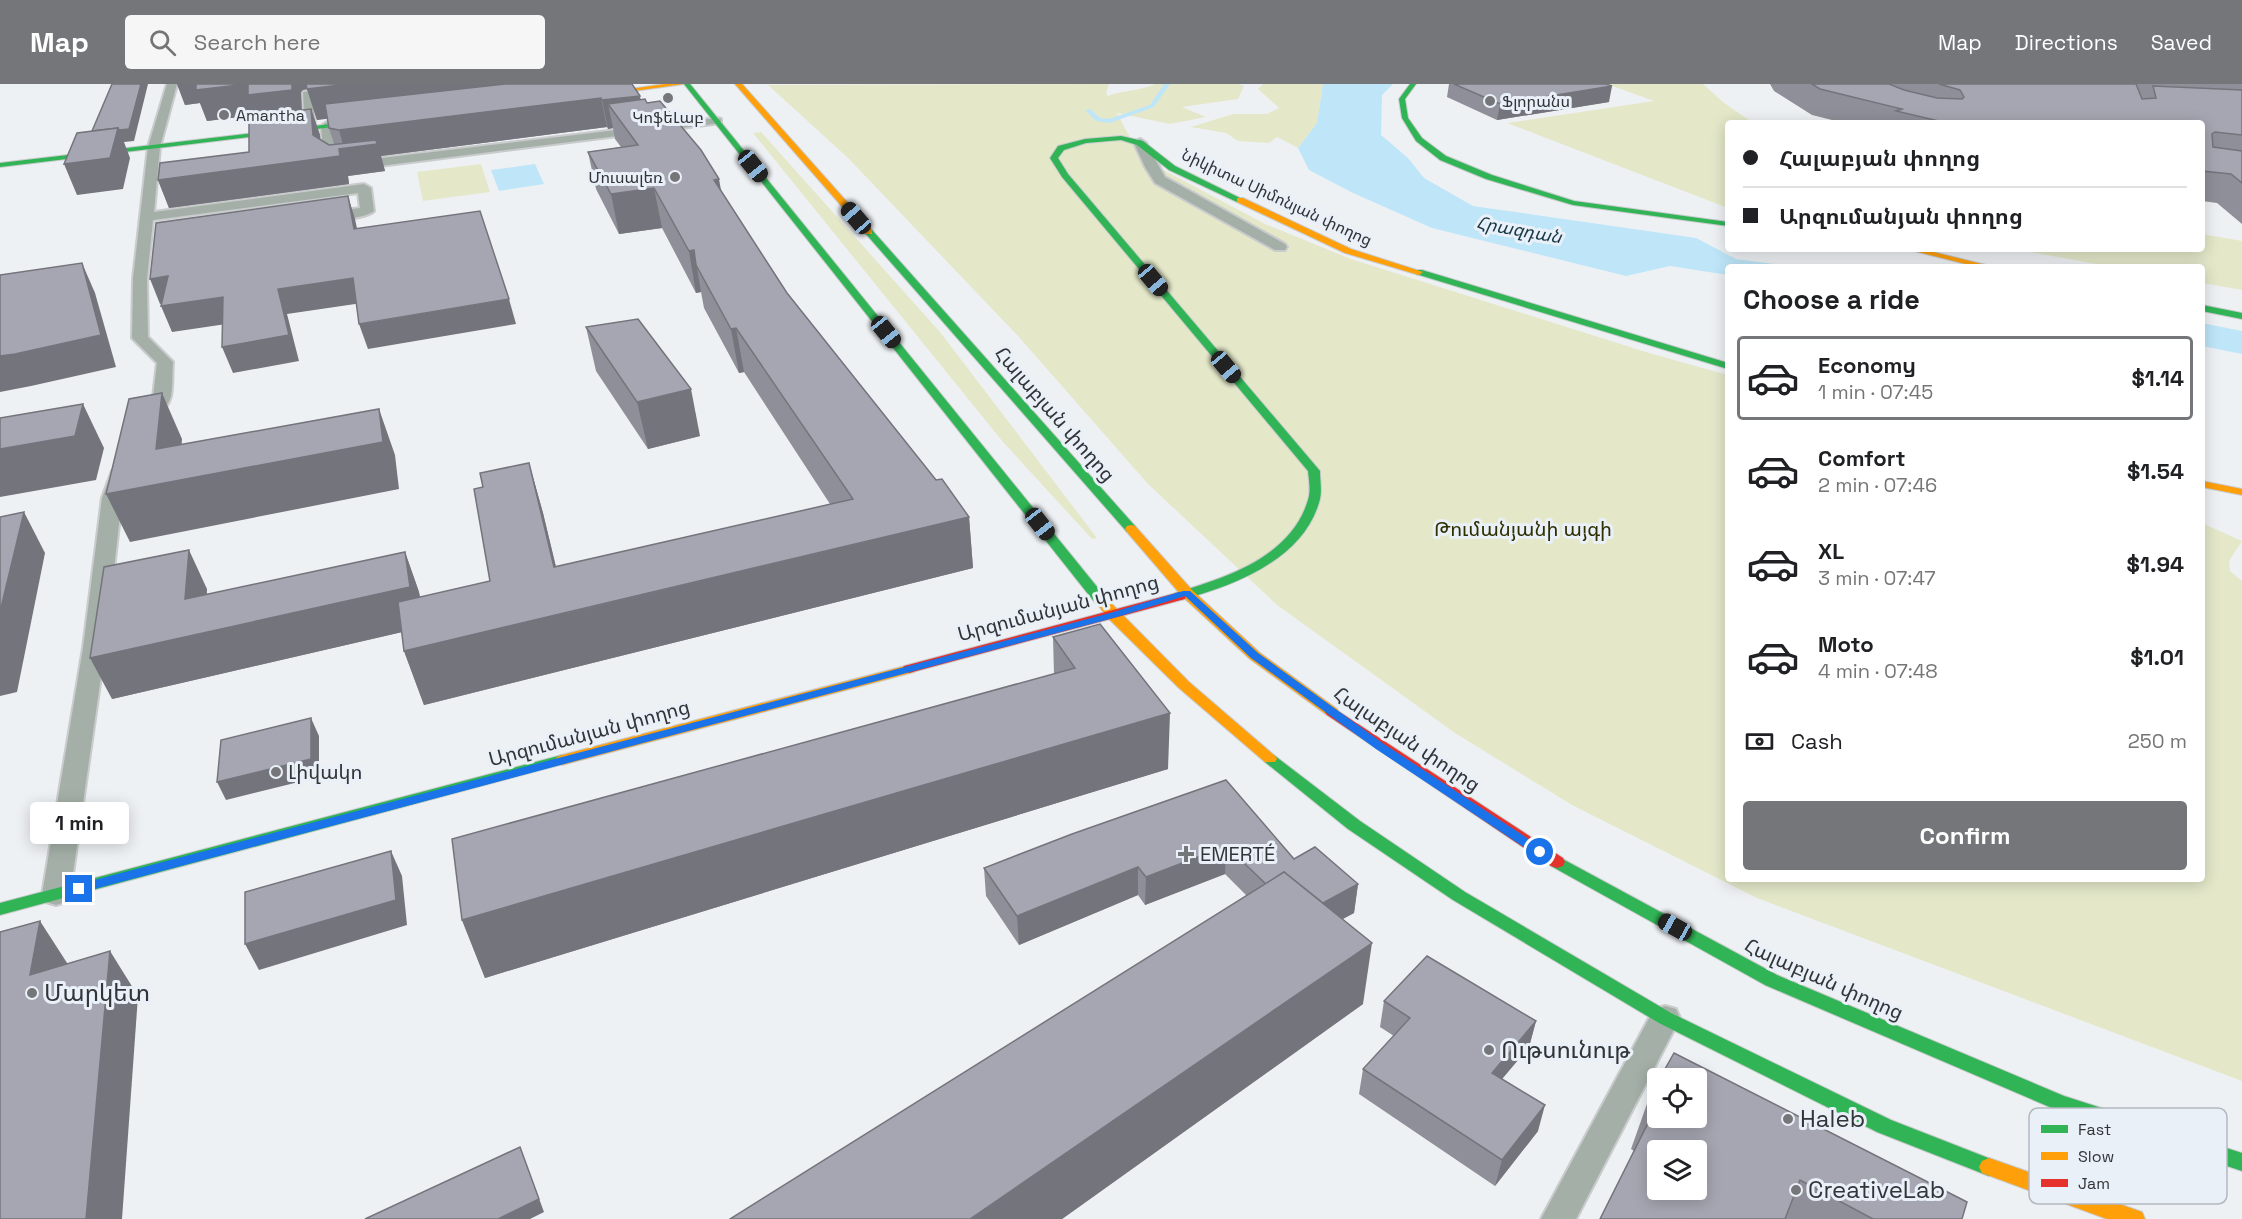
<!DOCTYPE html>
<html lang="en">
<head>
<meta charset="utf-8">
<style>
	body { margin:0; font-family:"Space Grotesk","Noto Sans Armenian",sans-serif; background:#f6f6f6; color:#202124; height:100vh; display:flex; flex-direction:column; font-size:22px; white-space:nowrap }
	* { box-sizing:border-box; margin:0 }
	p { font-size:20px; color:#757577 }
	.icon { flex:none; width:33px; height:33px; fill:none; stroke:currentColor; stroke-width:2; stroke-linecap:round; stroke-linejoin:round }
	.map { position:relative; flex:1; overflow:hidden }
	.drawer { position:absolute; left:1725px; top:180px; width:480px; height:618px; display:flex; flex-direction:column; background:#fff; border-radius:6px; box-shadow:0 3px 15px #0003 }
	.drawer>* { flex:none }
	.top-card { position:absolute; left:1725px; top:36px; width:480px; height:132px; border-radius:6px; box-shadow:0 3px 15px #0003; display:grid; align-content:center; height:132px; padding:0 18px; background:#fff }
	.tools { position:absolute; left:1647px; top:984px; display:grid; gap:12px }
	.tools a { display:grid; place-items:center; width:60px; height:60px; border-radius:6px; background:#fff; box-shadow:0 3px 15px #0003; font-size:30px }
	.end { position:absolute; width:27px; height:27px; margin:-14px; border:8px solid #1a73e8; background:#fff; box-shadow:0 0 0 3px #fff }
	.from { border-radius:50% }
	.bubble { position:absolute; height:42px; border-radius:6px; background:#fff; box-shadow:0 3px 15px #0003; font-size:20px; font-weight:700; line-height:42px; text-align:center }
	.car { position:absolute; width:18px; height:36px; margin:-18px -9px; border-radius:8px; box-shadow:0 0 4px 2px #0007; background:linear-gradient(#222 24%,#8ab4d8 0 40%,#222 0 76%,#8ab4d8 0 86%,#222 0) }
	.top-card b { display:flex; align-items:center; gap:21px; height:57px; font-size:22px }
	.top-card b+b { border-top:2px solid #e0e0e0 }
	.top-card i { width:15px; height:15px; background:#202124 }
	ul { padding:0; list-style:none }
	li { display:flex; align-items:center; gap:18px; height:84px; margin:0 12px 9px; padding:0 6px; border:3px solid transparent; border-radius:6px }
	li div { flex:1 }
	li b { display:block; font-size:22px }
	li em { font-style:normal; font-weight:700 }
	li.on { border-color:#747679 }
	li>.icon { width:54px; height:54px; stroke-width:1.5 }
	h2 { padding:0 18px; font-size:27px; line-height:72px }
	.pay { display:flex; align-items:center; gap:15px; height:66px; padding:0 18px; font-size:22px }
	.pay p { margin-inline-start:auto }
	.primary-button { display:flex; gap:12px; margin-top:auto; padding:12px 18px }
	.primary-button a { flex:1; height:69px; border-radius:6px; background:#747679; color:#fff; font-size:24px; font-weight:700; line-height:69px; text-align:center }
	header { display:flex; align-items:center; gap:36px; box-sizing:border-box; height:84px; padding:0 30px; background:#747679; color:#fff }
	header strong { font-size:28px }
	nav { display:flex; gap:33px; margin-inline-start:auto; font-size:21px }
	.search { width:420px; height:54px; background:#f6f6f6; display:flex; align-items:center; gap:15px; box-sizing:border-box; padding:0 21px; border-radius:6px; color:#757577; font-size:22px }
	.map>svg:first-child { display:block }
	.green { fill:#e4e8c9 }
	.water { fill:#bee6f8 }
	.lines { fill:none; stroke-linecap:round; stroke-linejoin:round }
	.stream { fill:#bee6f8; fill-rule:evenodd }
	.lane-casing { stroke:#c9cbcd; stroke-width:4 }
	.fast-casing { stroke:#c9cbcd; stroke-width:2 }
	.slow-casing { stroke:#c9cbcd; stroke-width:2 }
	.jam-casing { stroke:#c9cbcd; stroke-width:2 }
	.lane { fill:#a4b0a7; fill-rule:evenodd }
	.fast { fill:#30b455; fill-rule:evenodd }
	.slow { fill:#ff9f0a; fill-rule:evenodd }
	.jam { fill:#e5322d; fill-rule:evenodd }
	.wall { fill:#8e8f98; fill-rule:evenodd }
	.shaded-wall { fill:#74747c }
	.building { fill:#a5a6b1; stroke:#74747c; stroke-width:1.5; fill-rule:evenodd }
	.route { fill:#1a73e8 }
	.poi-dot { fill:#747679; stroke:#eaf0f8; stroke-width:2 }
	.labels { text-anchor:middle; stroke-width:6; stroke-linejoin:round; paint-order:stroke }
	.far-poi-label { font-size:16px; fill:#323437; stroke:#eaf0f8; text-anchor:start }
	.far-street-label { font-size:16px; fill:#323437; stroke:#eaf0f8 }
	.far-water-label { font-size:18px; font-style:italic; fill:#183946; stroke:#eaf0f8 }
	.street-label { font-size:20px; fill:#323437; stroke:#eaf0f8 }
	.park-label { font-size:20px; fill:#2f3000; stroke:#eaf0f8 }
	.poi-label { font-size:20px; fill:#323437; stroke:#eaf0f8; text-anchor:start }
	.near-poi-label { font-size:24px; fill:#323437; stroke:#eaf0f8; text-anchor:start }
	.key { fill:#eaf0f8; stroke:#b3b8be; stroke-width:1.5 }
	.key-label { font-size:16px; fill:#323437 }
</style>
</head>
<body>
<header>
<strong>Map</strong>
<div class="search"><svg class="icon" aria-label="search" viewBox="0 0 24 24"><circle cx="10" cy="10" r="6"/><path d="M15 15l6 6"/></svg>Search here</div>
<nav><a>Map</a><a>Directions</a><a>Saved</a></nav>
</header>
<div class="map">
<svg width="2242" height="1135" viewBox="0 0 2242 1135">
	<rect width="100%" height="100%" fill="#eef1f4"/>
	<g class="green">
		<path d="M1109 0 1106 9 1108 12C1123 6 1140 7 1155 0H1239L1244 2 1238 15 1182 23 1206 33 1170 40 1117 29 1141 74 1265 140 1351 175 1649 269 1728 291V795H2202V439L2242 457 2229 477 2230 487 2242 497V997L1757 814 1572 721 1455 649 1277 521 1148 400 1018 252 848 74 768 1Z"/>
		<polygon points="1263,0 1323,0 1317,39 1298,64 1277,53 1269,59 1238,57 1226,49 1191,43 1233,30 1267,30 1279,24 1258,5"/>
		<polygon points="1607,0 1703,0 1723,18 1753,39 1728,39 1728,124 1507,39 1654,17"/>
		<polygon points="761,48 940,248 1097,454 1092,455 1003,358 753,49"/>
		<polygon points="481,80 490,108 423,117 417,88"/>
		<polygon points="2202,150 2242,157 2242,206 2202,199 2202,183 2113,183 2014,165 2202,165"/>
	</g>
	<g class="water">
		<polygon points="1323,0 1393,0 1382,11 1381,51 1408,74 1424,94 1473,122 1696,154 1736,175 1796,183 1728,183 1728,191 1670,182 1626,192 1432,144 1353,109 1309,86 1298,64 1317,39"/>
		<polygon points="535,80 544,100 499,107 491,86"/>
		<polygon points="2202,239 2242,247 2242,270 2202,262"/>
	</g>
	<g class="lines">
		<polygon class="stream" points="1164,0 1170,0 1154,23 1110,39 1096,37 1085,26 1090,25 1100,34 1109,35 1150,21"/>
		<defs>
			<g id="lane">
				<path d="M167 0H177L160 63 154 128 364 100 371 104 374 127C367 134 323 140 316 133L323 129 360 124 358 109 153 136 147 195 148 253 173 278C172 289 173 301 171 312 168 324 153 340 141 337L138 333 153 313 157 279 132 254 133 195 148 63Z"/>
				<polygon points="365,0 398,0 393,3 313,13 315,44 313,47 305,47 303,8"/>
				<polygon points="717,34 721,35 721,39 348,86 335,85 324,77 321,42 327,38 331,40 336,75 348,78"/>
				<polygon points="1140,55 1146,59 1165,93 1285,160 1287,163 1285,166 1275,166 1155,99 1145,83 1134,59"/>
				<polygon points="119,385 126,387 128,391 122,414 105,564 70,811 66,818 56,821 46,818 42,811 83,564 102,414 112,387"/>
				<polygon points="1665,922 1676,925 1680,934 1576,1135 1541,1135 1654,925"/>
			</g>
			<g id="fast">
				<polygon points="684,0 690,0 1106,514 1107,517 1106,520 1096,520"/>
				<polygon points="1410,0 1416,0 1405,15 1408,34 1422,54 1446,72 1492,91 1574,117 1728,138 1728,142 1573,121 1486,95 1440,76 1416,57 1402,34 1399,15"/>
				<polygon points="373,35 375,38 0,83 0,79"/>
				<path d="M1121 52 1143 57 1175 82 1244 116 1237 118 1169 86 1137 61 1121 56 1086 59 1064 66 1058 74 1068 90 1320 387C1320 396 1322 406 1320 415 1305 475 1234 502 1180 516L1175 515 1174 512 1175 509C1227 493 1291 473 1308 416 1311 407 1309 397 1308 387L1062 93 1050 74 1058 62 1085 55Z"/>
				<polygon points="866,146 872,146 1135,442 1137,445 1135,448 1127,448 866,150"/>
				<polygon points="1416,186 1422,186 1728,279 1728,285 1416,190"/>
				<polygon points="2202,221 2242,229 2242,235 2202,227"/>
				<polygon points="1270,670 1275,672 1360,737 1465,808 1671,929 1891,1036 1996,1077 1999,1083 1996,1089 1989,1092 1877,1048 1659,939 1453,816 1348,745 1265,678 1263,675 1265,672"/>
				<polygon points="562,671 567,673 569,676 567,679 0,831 0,819"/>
				<polygon points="1557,772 1777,891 2064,1012 2242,1069 2242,1087 2052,1024 1765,901 1551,782 1549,778 1551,774"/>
			</g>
			<g id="slow">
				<polygon points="665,0 684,0 591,13 588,11"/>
				<polygon points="735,0 742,0 872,146 872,150 866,150"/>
				<polygon points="1237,114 1243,114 1351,165 1423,188 1419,191 1345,169 1237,118"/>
				<polygon points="1906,165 1921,165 1994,183 1978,183"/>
				<polygon points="2202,397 2242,405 2242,411 2202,403"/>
				<polygon points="1131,441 1135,442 1192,506 1260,569 1337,625 1339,628 1337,631 1327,631 1250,575 1182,512 1127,448 1125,445 1127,442"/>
				<polygon points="1101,513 1106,514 1189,598 1275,672 1277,675 1275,678 1265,678 1179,604 1108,534 1095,517"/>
				<polygon points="909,581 914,582 916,585 914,588 562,681 557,679 555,676 557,673 562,671"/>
				<polygon points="1989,1074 2142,1128 2145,1135 2107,1135 1982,1089 1979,1083 1982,1077"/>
			</g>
			<g id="jam">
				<polygon points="1180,508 1185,509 1186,512 1185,515 909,589 902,585 904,582"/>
				<polygon points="1332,623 1563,774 1565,778 1563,782 1557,784 1551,782 1327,631 1325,628"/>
			</g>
		</defs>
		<use href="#lane" class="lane-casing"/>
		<use href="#fast" class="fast-casing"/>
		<use href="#slow" class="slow-casing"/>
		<use href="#jam" class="jam-casing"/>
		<use href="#lane" class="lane"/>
		<use href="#fast" class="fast"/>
		<use href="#slow" class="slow"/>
		<use href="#jam" class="jam"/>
	</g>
	<g class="wall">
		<path d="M177 0 640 16 647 19 721 107 787 209 936 396 969 433 973 484 424 621 404 567 402 548 112 615 207 505 206 511 405 468 419 508 420 513 490 497 483 403 529 379 543 429 556 483 830 420 744 288 739 289 704 224 701 208 696 209 662 144 619 150 596 105 588 68 621 63 615 55 613 44 608 45 607 43 381 72 385 87 348 92 349 100 169 124 158 96 249 68 255 31 207 37 200 19 185 21ZM307 5 317 36 327 34 329 44 334 60 329 61 320 55V51L311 25 302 26 301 8 303 6Z"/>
		<polygon points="1449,0 1606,0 1609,18 1497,36 1447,13"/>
		<polygon points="1770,0 2242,0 2242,140 2217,119 2202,117 2202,39 1844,39 1812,31 1774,7"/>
		<polygon points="586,243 700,352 648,365 596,287"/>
		<polygon points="1053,553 1168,685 485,894 462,836 1054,590"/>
		<polygon points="1226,696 1294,775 1358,800 1354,829 1342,835 1363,920 1062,1135 730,1135 1247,812 1225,790 1145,821 1138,811 1019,861 986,812 984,784"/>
		<polygon points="1384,917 1536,937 1529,963 1502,995 1538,1047 1495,1102 1359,1010 1363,985 1394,952 1380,943"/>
		<polygon points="1648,1017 1962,1135 1600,1135 1634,1067 1631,1065"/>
	</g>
	<g class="shaded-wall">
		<polygon points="141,0 148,0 134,57 124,58 130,74 123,105 77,111 64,80"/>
		<polygon points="177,0 620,0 317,36 307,5 303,6 301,8 302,37 255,31 207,37 200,19 185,21"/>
		<polygon points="1612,2 1609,18 1497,36 1500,20"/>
		<polygon points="640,12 645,40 608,20 613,44 608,45 602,16"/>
		<polygon points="601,14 607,43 381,72 385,87 348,92 349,100 169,124 158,96 313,51 311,25 320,51 322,75 339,65 344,64 339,46"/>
		<polygon points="719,95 726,134 714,96"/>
		<polygon points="654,104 662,144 619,150 611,110"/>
		<polygon points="348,112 355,135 362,168 354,145"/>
		<polygon points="694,166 701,208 696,209 689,167"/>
		<polygon points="82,179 95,209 116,283 31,302 0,308 0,272"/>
		<polygon points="168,192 178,217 160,220 150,195"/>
		<polygon points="353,194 362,219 287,230 299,277 233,289 222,263 278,205"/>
		<polygon points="223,213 233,239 172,248 161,222"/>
		<polygon points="509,215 516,240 368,265 359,240"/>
		<polygon points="736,244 744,288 739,289 731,245"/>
		<polygon points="691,305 700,352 648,365 637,318"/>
		<polygon points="162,309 182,355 179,396 379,325 395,371 399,405 130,458 106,410 156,365"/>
		<polygon points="83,320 104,364 96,396 0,413 0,365"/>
		<polygon points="529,379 543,429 567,529 969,433 973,484 424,621 404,567 554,483"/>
		<polygon points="24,428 45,469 17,608 0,612 0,528"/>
		<polygon points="189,466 207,505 205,549 405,468 419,508 424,543 112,615 90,574 185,515"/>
		<polygon points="1170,629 1168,685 485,894 462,836"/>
		<polygon points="311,634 319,652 319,693 226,716 217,698"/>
		<polygon points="1226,762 1225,790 1145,821 1146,793"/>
		<polygon points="391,767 402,792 407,841 259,886 245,860"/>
		<polygon points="1138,783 1138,811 1019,861 1017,832"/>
		<polygon points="1358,800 1354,829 1297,860 1300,832"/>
		<polygon points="40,837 69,882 30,891"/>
		<polygon points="1372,859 1363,920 1062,1135 970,1135"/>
		<polygon points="110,867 138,912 122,1135 86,1135"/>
		<polygon points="1536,937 1529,963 1486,1014 1492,989"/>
		<polygon points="1545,1021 1538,1047 1495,1102 1502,1076"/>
		<polygon points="520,1063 544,1128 530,1135 498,1135"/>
	</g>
	<g class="building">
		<polygon points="112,0 141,0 129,45 119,46 118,44 92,47"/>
		<polygon points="196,0 247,0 196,6"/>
		<polygon points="248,0 292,0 292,6 248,11"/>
		<polygon points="306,0 348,0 307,5"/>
		<polygon points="505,0 632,0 640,12 602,16 601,14 339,46 329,44 325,20"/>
		<polygon points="1454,0 1606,0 1612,2 1500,20"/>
		<polygon points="1812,0 1889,0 1904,6 1937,14 1962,15 1964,13 1960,6 1939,0 2136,0 2142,15 2156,14 2153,2 2242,6 2242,51 2215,48 2212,50 2213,63 2242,67 2242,99 2231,90 2202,87 2202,39 1947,39 1896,27 1902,25 1820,5"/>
		<polygon points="645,15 647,19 660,17 701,66 719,95 714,96 787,209 936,396 942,395 969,433 404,567 398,518 490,497 474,405 483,403 480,389 529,379 554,483 853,415 736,244 731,245 696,181 694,166 689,167 654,104 611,110 588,68 638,61 608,20"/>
		<polygon points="311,25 313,51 329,61 376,56 377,60 339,65 340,72 158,96 160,79 249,68 249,32"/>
		<polygon points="118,44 110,74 64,80 77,49"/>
		<polygon points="348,112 354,145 480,127 509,215 359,240 353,194 278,205 289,251 222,263 223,213 161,222 168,192 150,195 156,139"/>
		<polygon points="82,179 101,251 15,270 0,272 0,191"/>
		<polygon points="638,235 691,305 637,318 586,243"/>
		<polygon points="162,309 156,365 379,325 383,358 106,410 129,315"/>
		<polygon points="83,320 75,352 0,365 0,334"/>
		<polygon points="24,428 0,528 0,433"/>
		<polygon points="189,466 185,515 405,468 410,503 90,574 104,483"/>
		<polygon points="1100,540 1170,629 462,836 452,755 1075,584 1053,553"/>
		<polygon points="311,634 311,675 217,698 221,656"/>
		<polygon points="1226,696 1294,775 1315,763 1358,800 1323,819 1284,788 1266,800 1226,762 1146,793 1138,783 1017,832 984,784 1072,750"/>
		<polygon points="391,767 396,816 245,860 245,808"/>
		<polygon points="1284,788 1372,859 970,1135 730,1135"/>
		<polygon points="40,837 30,891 110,867 86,1135 0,1135 0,848"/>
		<polygon points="1427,872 1536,937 1492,989 1545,1021 1502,1076 1363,985 1410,934 1384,917"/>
		<path d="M1674 969 1967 1118 1962 1135H1873L1800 1096 1785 1135H1600L1657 1021 1648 1017 1658 999V1034H1696V994H1660ZM1658 1066H1696V1106H1658Z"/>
		<polygon points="520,1063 539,1115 498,1135 365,1135"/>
	</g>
	<polygon class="route" points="1183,507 1190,507 1258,569 1384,660 1544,765 1544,771 1536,771 1376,665 1251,574 1185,512 1117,533 79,809 73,805 79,800 1110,529"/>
	<g class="poi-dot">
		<circle cx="668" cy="14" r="6"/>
		<circle cx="1490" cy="17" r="6"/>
		<circle cx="224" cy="31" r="6"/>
		<circle cx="675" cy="93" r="6"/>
		<circle cx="276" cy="688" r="6"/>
		<path d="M1183 761h6v6h6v6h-6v6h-6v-6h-6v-6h6z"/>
		<circle cx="32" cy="909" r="6"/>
		<circle cx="1489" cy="966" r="6"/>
		<circle cx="1788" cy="1035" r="6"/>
		<circle cx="1796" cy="1106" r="6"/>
	</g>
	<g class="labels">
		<g class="far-poi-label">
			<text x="1502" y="23">Ֆլորանս</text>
			<text x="236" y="37">Amantha</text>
			<text x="668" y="39" text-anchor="middle">ԿոֆեԼաբ</text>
			<text x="663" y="99" text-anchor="end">Մուսալեռ</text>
		</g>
		<g class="far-street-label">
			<text transform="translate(1277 113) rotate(25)" y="6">Նիկիտա Սիմոնյան փողոց</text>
		</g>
		<g class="far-water-label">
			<text transform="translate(1519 146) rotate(10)" y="6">Հրազդան</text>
		</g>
		<g class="street-label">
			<text transform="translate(1055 330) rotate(49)" y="7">Հալաբյան փողոց</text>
			<text transform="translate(1058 524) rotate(-15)" y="7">Արզումանյան փողոց</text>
			<text transform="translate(589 649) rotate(-15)" y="7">Արզումանյան փողոց</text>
			<text transform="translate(1407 655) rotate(34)" y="7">Հալաբյան փողոց</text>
			<text transform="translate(1824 895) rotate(24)" y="7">Հալաբյան փողոց</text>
		</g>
		<g class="park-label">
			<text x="1523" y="452">Թումանյանի այգի</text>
		</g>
		<g class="poi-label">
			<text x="288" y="695">Լիվակո</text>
			<text x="1200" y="777">EMERTÉ</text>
		</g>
		<g class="near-poi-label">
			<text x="44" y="917">Մարկետ</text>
			<text x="1501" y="974">Ութսունութ</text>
			<text x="1800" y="1043">Haleb</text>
			<text x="1808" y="1114">CreativeLab</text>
		</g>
	</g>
	<rect x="2029" y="1024" width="198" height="96" rx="9" class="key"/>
	<rect x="2041" y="1041" width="27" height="8" fill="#30b455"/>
	<rect x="2041" y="1068" width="27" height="8" fill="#ff9f0a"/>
	<rect x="2041" y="1095" width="27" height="8" fill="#e5322d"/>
	<g class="key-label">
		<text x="2078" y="1051">Fast</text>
		<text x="2078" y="1078">Slow</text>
		<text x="2078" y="1105">Jam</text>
	</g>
</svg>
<div class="tools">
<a><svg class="icon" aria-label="locate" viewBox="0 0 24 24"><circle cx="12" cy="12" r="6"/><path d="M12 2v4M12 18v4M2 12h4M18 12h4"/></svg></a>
<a><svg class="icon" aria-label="layers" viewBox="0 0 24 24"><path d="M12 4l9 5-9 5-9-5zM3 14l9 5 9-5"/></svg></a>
</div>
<i class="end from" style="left:1540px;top:768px"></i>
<i class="end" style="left:79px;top:805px"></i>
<div class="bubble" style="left:30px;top:718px;width:99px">1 min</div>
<i class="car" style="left:753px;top:82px;rotate:141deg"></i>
<i class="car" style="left:856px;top:134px;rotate:319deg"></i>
<i class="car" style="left:1153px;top:196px;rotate:140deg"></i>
<i class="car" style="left:886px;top:248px;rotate:141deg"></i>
<i class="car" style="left:1226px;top:283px;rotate:140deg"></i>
<i class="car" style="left:1040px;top:440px;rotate:142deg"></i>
<i class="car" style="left:1675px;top:843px;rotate:299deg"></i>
<div class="top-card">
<b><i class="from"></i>Հալաբյան փողոց</b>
<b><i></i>Արզումանյան փողոց</b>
</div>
<section class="drawer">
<h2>Choose a ride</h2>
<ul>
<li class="on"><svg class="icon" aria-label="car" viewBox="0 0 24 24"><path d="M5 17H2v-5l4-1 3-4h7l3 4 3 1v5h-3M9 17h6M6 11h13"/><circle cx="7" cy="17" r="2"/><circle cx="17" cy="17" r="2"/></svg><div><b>Economy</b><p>1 min · 07:45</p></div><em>$1.14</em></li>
<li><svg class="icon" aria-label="car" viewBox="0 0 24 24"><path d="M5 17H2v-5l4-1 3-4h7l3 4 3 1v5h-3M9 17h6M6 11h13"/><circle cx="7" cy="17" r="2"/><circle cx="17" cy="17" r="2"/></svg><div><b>Comfort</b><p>2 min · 07:46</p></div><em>$1.54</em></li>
<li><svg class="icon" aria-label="car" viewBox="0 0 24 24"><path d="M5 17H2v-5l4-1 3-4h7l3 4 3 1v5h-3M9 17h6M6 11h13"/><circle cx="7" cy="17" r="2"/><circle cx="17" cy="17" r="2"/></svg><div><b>XL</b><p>3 min · 07:47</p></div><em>$1.94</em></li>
<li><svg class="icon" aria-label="car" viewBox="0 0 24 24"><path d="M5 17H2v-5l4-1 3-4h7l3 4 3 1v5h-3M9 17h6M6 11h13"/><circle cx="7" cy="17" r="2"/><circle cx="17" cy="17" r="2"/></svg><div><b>Moto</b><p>4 min · 07:48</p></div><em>$1.01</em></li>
</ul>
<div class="pay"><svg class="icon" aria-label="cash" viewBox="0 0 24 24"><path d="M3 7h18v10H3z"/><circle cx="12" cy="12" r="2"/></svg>Cash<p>250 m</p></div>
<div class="primary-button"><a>Confirm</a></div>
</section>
</div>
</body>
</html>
